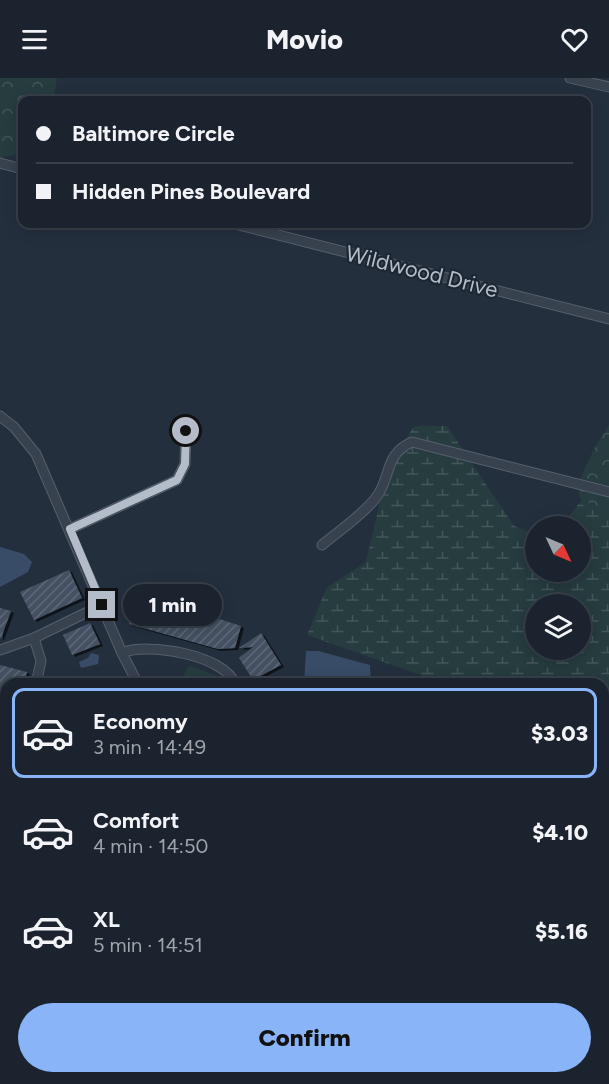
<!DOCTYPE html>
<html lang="en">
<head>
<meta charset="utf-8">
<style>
	body { margin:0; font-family:Figtree,sans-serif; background:#282f3a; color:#f1f3f6; height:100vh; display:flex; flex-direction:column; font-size:22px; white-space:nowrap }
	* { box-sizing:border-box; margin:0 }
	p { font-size:20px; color:#a0a4aa }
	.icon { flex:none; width:33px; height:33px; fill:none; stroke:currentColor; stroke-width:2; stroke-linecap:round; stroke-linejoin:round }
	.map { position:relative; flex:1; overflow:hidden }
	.sheet { position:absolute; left:0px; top:600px; width:609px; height:406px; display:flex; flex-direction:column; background:#1b232e; border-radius:18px 18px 0 0; box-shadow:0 3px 15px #0003,0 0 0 2px #39404a }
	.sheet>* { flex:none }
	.top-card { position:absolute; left:18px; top:18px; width:573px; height:132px; border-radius:12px; box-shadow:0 3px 15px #0003,0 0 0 2px #39404a; display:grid; align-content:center; height:132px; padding:0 18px; background:#1b232e }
	.needle { width:39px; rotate:134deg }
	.controls { position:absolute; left:525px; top:438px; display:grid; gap:12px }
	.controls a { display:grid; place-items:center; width:66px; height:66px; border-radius:50%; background:#1b232e; box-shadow:0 3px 15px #0003,0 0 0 2px #39404a; font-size:30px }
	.end { position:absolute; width:27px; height:27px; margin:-14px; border:8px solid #b4bcc9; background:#111; box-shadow:0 0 0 3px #111 }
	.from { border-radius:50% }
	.bubble { position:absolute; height:42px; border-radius:21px; background:#1b232e; box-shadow:0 3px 15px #0003,0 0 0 2px #39404a; font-size:20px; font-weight:800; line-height:42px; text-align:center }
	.top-card b { display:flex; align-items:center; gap:21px; height:57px; font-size:22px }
	.top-card b+b { border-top:2px solid #39404a }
	.top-card i { width:15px; height:15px; background:#f1f3f6 }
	ul { padding:10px 0 0; list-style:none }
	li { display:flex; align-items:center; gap:18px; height:90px; margin:0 12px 9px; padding:0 6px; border:3px solid transparent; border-radius:12px }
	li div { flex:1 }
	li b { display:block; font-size:22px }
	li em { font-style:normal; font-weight:800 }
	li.selected { border-color:#8ab4f8 }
	li>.icon { width:54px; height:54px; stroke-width:1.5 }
	.button { display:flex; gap:12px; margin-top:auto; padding:12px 18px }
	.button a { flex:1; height:69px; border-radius:36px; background:#8ab4f8; color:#111; font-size:24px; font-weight:800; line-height:69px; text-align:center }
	header { display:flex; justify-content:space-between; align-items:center; height:78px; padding:0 18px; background:#1b232e; font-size:27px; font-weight:800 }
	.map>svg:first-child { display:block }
	.forest { fill:url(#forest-crowns) }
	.wetland { fill:url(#wetland-marsh); fill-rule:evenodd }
	.water { fill:#394c67 }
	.building { fill:url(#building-hatch); filter:url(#shadow) }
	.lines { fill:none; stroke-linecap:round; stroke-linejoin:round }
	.minor-casing { stroke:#565f6c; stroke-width:11 }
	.major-casing { stroke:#414a57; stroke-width:14 }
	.minor { stroke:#38414e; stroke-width:9 }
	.major { stroke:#56606e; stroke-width:12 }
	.route { stroke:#b4bcc9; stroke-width:8 }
	.labels { text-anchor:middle; stroke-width:4.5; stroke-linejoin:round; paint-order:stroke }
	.street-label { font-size:22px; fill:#b4bcc9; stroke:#1d2633 }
</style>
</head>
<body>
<header><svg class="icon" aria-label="menu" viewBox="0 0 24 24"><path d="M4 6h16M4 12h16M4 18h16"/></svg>Movio<svg class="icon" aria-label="heart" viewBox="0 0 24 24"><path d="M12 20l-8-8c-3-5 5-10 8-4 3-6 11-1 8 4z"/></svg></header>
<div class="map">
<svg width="609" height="1006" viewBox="0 0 609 1006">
	<defs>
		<pattern id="forest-crowns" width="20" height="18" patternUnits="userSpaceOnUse" patternTransform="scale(1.5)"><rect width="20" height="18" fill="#263c3f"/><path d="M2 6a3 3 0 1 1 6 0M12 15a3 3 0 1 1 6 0" fill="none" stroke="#435659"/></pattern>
		<pattern id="wetland-marsh" width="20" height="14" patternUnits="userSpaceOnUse" patternTransform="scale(1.5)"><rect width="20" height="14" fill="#263c3f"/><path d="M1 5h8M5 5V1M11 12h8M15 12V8" fill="none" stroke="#435659"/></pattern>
		<pattern id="building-hatch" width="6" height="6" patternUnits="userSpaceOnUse" patternTransform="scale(1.5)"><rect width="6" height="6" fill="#455162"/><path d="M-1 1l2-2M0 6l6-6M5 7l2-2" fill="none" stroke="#5d6877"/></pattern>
		<filter id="shadow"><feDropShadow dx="3" dy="2" stdDeviation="0" flood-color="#0009"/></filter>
	</defs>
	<rect width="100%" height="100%" fill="#242f3e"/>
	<g class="forest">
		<polygon points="0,0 57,0 53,22 22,22 22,75 0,80"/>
		<polygon points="609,347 609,433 581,422 577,408 594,371"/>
		<polygon points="191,588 224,601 226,606 180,606 187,590"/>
		<polygon points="0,890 6,891 6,1000 49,1001 47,1006 0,1006"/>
	</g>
	<g class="wetland">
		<path d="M415 348H447L514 448 535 456 536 494H580V448H553L567 440 582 422 609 433V612L603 618V606H446L307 557 327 509 365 485C380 435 380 391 415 348ZM536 526H580V572H536Z"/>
		<polygon points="609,685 609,852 603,850 603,691"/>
		<polygon points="506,1001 576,1001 577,1006 505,1006"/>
	</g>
	<g class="water">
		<polygon points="0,469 24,476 32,484 28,494 0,509"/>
		<polygon points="306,573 318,573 370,587 371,606 304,606"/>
		<polygon points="91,575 99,577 98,586 81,590 79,584 88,580"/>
	</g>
	<g class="building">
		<polygon points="69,492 82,520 34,542 20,514"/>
		<polygon points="136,518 188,535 189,531 241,548 235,570 218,571 129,546"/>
		<polygon points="0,530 11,533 1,560 0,560"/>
		<polygon points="90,545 100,566 72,577 63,557"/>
		<polygon points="261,555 281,587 253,602 239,580 253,569 239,570"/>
		<polygon points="0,587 27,594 24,606 6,606 6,680 3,694 0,694"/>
	</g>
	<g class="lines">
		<defs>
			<g id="minor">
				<polyline points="570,0 609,9"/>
				<polyline points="0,85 22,91"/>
				<polyline points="235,146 609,241"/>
				<polyline points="0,338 14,349 36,376 122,575 138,606"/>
				<polyline points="70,451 177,402 185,386 186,353"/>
				<path d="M322 467C340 452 360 439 375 421 392 400 383 377 412 364L609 414"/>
				<polyline points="34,560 41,583 36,606"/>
				<polyline points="0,572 34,560 102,527"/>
				<path d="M122 575C147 564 225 577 235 606"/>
				<polyline points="0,764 6,737"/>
				<polyline points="0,829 6,830"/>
				<polyline points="603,857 609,858"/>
				<polyline points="190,1000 196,1006"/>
				<polyline points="324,1000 331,1006"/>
				<polyline points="362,1006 366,1000"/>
			</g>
			<g id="major">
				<polyline points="603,644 609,637"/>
				<polyline points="603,675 609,668"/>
				<polyline points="256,1006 261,1000"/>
				<polyline points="283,1006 288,1000"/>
			</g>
		</defs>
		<use href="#minor" class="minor-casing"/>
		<use href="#major" class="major-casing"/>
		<use href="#minor" class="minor"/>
		<use href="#major" class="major"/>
	</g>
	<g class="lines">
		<polyline class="route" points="102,527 70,451 177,402 185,386 186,353"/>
	</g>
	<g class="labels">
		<g class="street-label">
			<text transform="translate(422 193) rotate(14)" y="8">Wildwood Drive</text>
		</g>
	</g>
</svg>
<div class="controls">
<a><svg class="needle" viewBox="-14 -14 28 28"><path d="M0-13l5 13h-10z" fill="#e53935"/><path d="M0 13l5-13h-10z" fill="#a0a4aa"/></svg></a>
<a><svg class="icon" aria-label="layers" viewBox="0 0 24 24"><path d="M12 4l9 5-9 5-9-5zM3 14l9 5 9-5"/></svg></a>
</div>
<i class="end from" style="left:186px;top:353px"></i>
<i class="end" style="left:102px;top:527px"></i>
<div class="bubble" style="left:123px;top:506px;width:99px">1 min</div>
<div class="top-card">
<b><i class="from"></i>Baltimore Circle</b>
<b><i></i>Hidden Pines Boulevard</b>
</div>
<section class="sheet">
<ul>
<li class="selected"><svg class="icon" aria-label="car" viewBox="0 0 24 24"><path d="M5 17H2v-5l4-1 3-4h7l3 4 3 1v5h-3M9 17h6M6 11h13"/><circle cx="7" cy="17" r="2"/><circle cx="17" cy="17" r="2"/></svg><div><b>Economy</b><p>3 min · 14:49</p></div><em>$3.03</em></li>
<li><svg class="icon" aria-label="car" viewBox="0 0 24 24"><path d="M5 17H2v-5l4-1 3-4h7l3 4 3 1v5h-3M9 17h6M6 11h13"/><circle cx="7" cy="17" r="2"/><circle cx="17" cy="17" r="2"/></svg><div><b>Comfort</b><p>4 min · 14:50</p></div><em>$4.10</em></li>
<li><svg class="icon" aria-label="car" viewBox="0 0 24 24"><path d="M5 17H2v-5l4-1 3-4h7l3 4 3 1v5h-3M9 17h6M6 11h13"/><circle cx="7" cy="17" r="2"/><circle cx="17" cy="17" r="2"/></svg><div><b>XL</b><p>5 min · 14:51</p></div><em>$5.16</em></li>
</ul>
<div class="button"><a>Confirm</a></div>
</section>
</div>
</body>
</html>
